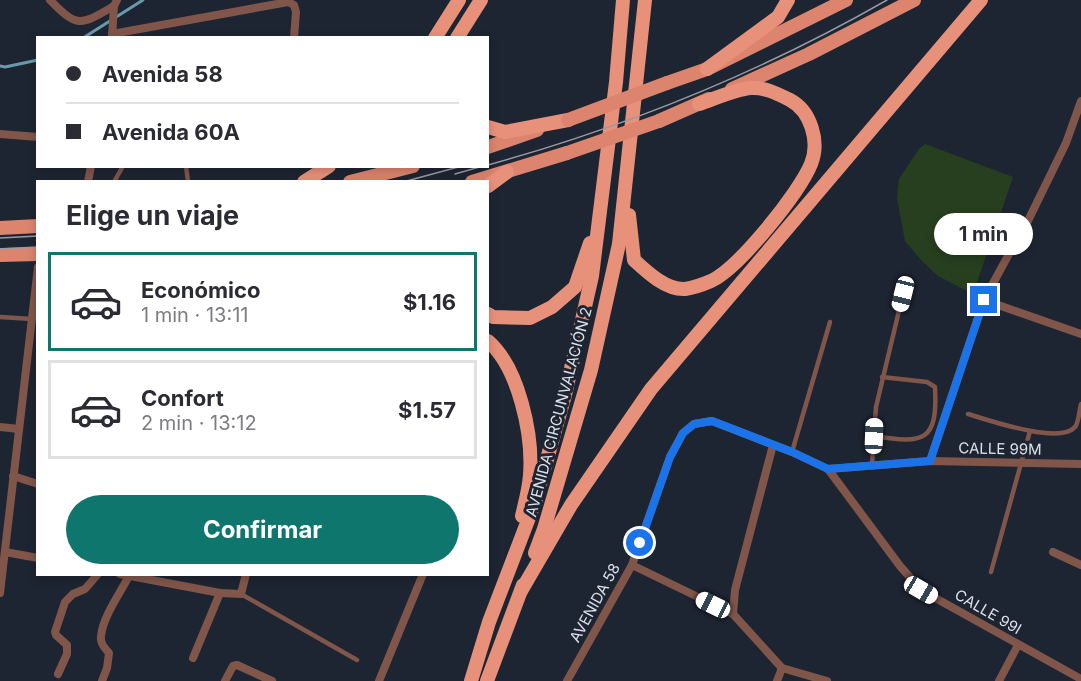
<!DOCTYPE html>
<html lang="es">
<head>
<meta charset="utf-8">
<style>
	body { margin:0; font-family:Inter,sans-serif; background:#f2f2f3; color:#2b2b33; height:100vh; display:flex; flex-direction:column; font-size:22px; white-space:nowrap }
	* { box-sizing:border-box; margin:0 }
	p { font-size:20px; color:#7c7c81 }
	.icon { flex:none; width:33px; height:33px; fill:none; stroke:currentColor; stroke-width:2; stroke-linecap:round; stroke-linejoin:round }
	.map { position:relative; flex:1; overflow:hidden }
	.sheet { position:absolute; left:36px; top:180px; width:453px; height:396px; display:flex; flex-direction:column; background:#fff; border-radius:0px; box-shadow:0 3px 9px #0003 }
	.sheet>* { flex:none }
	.banner { position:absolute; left:36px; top:36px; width:453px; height:132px; border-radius:0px; box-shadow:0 3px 9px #0003; display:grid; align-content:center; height:132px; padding:0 30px; background:#fff }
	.end { position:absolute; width:27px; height:27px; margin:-14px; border:8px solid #1a73e8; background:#fff; box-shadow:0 0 0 3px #fff }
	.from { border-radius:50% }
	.bubble { position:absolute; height:42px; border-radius:21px; background:#fff; box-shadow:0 3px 9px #0003; font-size:20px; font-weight:700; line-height:42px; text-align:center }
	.car { position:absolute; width:18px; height:36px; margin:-18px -9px; border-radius:8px; box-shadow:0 0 4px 2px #0007; background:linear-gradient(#fff 24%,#345 0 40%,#fff 0 76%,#345 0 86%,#fff 0) }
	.banner b { display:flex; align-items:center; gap:21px; height:57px; font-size:22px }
	.banner b+b { border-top:2px solid #e1e1e2 }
	.banner i { width:15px; height:15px; background:#2b2b33 }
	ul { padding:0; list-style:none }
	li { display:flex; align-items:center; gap:18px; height:99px; margin:0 12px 9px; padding:0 18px; border:3px solid #e1e1e2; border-radius:0px }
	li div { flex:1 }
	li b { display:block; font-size:22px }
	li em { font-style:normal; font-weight:700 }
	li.active { border-color:#0f766e }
	li>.icon { width:54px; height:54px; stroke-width:1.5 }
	h2 { padding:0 30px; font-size:27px; line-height:72px }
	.action { display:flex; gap:12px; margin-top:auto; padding:12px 30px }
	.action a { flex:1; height:69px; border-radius:36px; background:#0f766e; color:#fff; font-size:24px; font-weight:700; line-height:69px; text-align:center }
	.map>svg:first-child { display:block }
	.green { fill:#273f1e }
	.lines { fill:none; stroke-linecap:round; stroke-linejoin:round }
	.stream { stroke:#689ba9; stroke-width:3 }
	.service { stroke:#81564a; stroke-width:4.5 }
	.minor { stroke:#81564a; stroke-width:8 }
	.primary { stroke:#dc846d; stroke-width:14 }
	.trunk { stroke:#e8917a; stroke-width:14 }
	.tram { stroke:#969ba6; stroke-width:1.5 }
	.primary-bridge { stroke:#dc846d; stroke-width:14 }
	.route { stroke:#1a73e8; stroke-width:8 }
	.labels { text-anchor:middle; stroke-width:6; stroke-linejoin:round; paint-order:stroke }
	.street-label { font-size:15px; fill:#dbe0e9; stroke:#1e2532 }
</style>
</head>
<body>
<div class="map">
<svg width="1081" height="681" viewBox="0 0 1081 681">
	<rect width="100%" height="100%" fill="#1e2532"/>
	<polygon class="green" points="925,144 1013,177 973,294 938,276 921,260 905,241 897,198 899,179 919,149"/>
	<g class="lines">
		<g class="stream">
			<polyline points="83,38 143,0"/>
			<polyline points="0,66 5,67 38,60"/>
		</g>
		<g class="service">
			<polyline points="186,166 188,182"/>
			<polyline points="114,182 123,166"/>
			<polyline points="0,317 32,319"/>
			<path d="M968 414C988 420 1060 445 1075 427 1079 422 1079 411 1081 404"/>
			<path d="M874 436C924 444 938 442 935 387L927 382 882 377"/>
			<polyline points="792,452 830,322"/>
			<polyline points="872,465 876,407 903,294"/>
			<polyline points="991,572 1030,431"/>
			<polyline points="241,594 357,660"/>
		</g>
		<g class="minor">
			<path d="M50 0C78 29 81 25 114 6"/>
			<polyline points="112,34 288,2 294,5 296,12 294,38"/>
			<polyline points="112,37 114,6 117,0"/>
			<polyline points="0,134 38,137"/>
			<polyline points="88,182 91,166"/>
			<polyline points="984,300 1081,334"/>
			<polyline points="0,427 19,429"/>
			<polyline points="930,461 984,300 1010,252 1023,231 1066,143 1081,101"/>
			<polyline points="828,469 900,566 921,590 1081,679"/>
			<polyline points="13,476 38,484"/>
			<polyline points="5,552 38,558"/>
			<polyline points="1053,552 1081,565"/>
			<polyline points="632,565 733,614 782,668 827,681"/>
			<polyline points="120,574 220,593 241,594 246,574"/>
			<polyline points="0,593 38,267"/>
			<polyline points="733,614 735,590 773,445"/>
			<polyline points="193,658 220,593"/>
			<polyline points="58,674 67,654 67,645 56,635 55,632 65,602 73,594 85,589 98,574"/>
			<path d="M102 681 107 668 109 653C104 647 100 643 101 636 103 616 121 592 130 574"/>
			<polyline points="225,681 233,666 237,665 272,681"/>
			<polyline points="379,681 423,574"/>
			<polyline points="567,681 632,565 670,457 683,433 694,424 712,421 792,452 828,469 930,461 1081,464"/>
			<polyline points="777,681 782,668"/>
			<polyline points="999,681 1018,645"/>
		</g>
		<g class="primary">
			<polyline points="667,83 707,69 846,0"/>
			<polyline points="732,89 809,54 914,0"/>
			<polyline points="659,121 709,99"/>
			<polyline points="488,147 537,130"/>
			<polyline points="350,182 413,166"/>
			<polyline points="472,182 567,153"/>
			<polyline points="0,228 38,226"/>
			<polyline points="0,255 38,254"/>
		</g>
		<g class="trunk">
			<polyline points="435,38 459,0"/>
			<polyline points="457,38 481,0"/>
			<polyline points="707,69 778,17 788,0"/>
			<polyline points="488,127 505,132 568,120"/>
			<polyline points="304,182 329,166"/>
			<polyline points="488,186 507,172"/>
			<path d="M629 215 634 260C647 272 666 290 685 289 692 288 704 284 711 281 739 268 799 193 811 164 820 142 811 111 790 100 778 94 765 87 751 88 736 89 714 99 699 104"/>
			<polyline points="488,314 493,317 530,318 552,307 575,287 590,243"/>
			<path d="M488 341C519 368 533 435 530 475 529 489 525 503 522 516"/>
			<polyline points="535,553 544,529 591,370 619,244 645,0"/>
			<polyline points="521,591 571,505 651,389 981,0"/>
			<polyline points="471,681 489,622 535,502 565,395 592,276 616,82 623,0"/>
			<polyline points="487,681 523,585"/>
		</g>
		<g class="tram">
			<path d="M488 165C625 127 763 71 887 0"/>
			<polyline points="455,174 483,166"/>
			<polyline points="403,182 462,166"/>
			<polyline points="0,238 38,236"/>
			<polyline points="0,249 38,247"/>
		</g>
		<g class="primary-bridge">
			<polyline points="568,120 667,83"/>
			<polyline points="567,153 659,121"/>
		</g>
	</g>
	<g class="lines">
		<polyline class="route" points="640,543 670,457 683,433 694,424 712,421 792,452 828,469 930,461 984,300"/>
	</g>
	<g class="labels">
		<g class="street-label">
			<text transform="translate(559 412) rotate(-75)" y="5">AVENIDA CIRCUNVALACIÓN 2</text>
			<text transform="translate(1000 449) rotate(1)" y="5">CALLE 99M</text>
			<text transform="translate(595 603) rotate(-61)" y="5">AVENIDA 58</text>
			<text transform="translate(988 612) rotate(30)" y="5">CALLE 99I</text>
		</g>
	</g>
</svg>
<i class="end from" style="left:640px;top:543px"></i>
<i class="end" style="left:984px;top:300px"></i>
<div class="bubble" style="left:934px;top:213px;width:99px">1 min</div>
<i class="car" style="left:903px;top:294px;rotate:194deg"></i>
<i class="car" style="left:874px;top:436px;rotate:2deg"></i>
<i class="car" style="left:921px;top:590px;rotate:120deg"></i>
<i class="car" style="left:713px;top:605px;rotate:296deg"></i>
<div class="banner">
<b><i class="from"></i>Avenida 58</b>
<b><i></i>Avenida 60A</b>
</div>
<section class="sheet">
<h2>Elige un viaje</h2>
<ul>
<li class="active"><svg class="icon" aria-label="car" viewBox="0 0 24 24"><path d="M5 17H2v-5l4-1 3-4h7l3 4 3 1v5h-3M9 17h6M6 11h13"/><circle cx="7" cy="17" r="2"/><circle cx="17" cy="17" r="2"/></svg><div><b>Económico</b><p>1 min · 13:11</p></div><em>$1.16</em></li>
<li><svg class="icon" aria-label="car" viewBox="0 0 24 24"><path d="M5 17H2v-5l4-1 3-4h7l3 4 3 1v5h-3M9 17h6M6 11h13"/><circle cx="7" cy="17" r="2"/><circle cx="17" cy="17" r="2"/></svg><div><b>Confort</b><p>2 min · 13:12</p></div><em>$1.57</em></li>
</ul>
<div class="action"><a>Confirmar</a></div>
</section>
</div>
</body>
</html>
